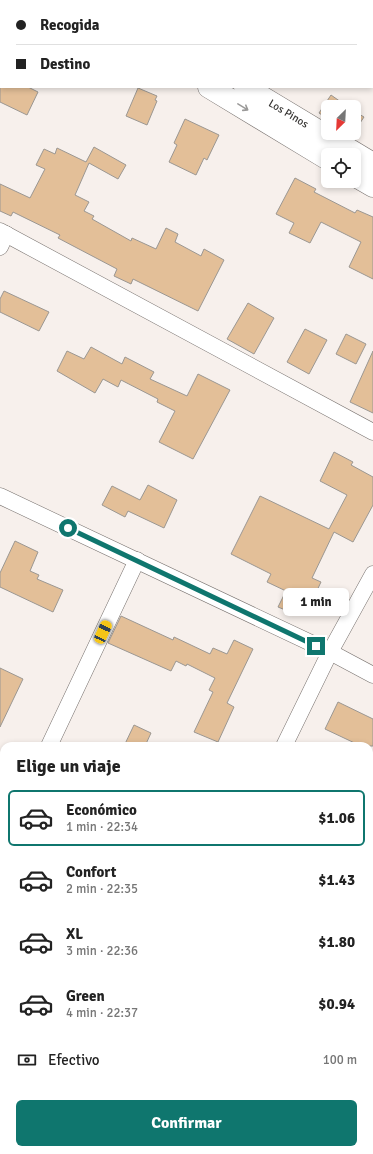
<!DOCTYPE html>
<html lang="es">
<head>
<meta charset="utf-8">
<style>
	body { margin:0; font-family:Signika,sans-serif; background:#f6f6f6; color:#222; height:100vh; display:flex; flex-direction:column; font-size:15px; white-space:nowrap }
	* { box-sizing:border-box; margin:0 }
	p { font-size:13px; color:#767676 }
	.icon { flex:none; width:22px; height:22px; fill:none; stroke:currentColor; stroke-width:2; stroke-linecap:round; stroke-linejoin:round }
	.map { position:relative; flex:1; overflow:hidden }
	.details { position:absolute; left:0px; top:742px; width:373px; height:412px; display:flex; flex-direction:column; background:#fff; border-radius:12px 12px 0 0; box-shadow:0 2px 6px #0003 }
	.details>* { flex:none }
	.hud { position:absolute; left:0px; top:0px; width:373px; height:88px; box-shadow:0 2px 6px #0003; display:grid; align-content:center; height:88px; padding:0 16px; background:#fff }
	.needle { width:26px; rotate:204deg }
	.controls { position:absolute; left:321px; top:100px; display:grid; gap:8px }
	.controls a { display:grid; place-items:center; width:40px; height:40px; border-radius:6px; background:#fff; box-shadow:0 2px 6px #0003; font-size:20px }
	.end { position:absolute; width:18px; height:18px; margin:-9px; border:5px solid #0f766e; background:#fff; box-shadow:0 0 0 2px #fff }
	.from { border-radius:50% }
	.bubble { position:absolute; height:28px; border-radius:6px; background:#fff; box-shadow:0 2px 6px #0003; font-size:13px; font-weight:800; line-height:28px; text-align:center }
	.car { position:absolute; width:12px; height:24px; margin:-12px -6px; border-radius:5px; box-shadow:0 0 3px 1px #0007; background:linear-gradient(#f5c518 24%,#345 0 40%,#f5c518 0 76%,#345 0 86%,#f5c518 0) }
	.hud b { display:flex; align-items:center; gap:14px; height:38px; font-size:15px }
	.hud b+b { border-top:1px solid #e0e0e0 }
	.hud i { width:10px; height:10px; background:#222 }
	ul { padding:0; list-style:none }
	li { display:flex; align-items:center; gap:12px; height:56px; margin:0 8px 6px; padding:0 8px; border:2px solid transparent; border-radius:6px }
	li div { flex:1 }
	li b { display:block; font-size:15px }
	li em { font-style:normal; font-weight:800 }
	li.on { border-color:#0f766e }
	li>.icon { width:36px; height:36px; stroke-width:1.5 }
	h2 { padding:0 16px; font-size:18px; line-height:48px }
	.pay { display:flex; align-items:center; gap:10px; height:44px; padding:0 16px; font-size:15px }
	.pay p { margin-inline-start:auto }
	.button { display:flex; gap:8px; margin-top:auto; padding:8px 16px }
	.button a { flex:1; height:46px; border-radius:6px; background:#0f766e; color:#fff; font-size:16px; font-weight:800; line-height:46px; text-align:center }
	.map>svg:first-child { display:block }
	.grass { fill:#cdc09e }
	.building { fill:#e3bf98; stroke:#9b9792 }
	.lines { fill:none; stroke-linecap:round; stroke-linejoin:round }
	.street-casing { stroke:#78726f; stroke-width:17 }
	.secondary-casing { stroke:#78726f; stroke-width:23 }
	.street { stroke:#fff; stroke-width:16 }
	.secondary { stroke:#fff; stroke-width:22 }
	.oneway { stroke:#9b9a99 }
	.route { stroke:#0f766e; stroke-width:5 }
	.labels { text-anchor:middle; stroke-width:3.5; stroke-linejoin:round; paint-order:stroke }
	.street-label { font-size:11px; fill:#373533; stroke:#fff }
</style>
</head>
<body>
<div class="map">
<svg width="373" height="1154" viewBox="0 0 373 1154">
	<rect width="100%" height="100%" fill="#f7f0ec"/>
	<polygon class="grass" points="0,955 4,957 4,1084 0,1082"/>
	<g class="building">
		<polygon points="0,87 28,87 38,92 27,115 0,102"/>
		<polygon points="138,88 157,96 155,100 157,101 147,125 126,116"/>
		<polygon points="331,95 348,107 328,107 328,119 319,113"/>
		<polygon points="354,111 364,117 354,132"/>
		<polygon points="185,119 219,135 207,160 204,158 196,175 169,162 177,145 174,143"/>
		<polygon points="94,147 126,165 118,179 89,163 75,195 89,202 84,211 94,216 92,219 131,241 132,238 156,249 166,228 178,234 175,242 201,256 204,249 224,260 198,311 133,279 131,284 114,276 117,269 58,238 60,235 13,212 11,216 0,211 0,184 30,198 45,169 36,165 44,149 55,154 57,148 86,162"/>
		<polygon points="295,178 316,189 314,192 355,213 357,210 373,217 373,279 349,267 361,242 321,222 310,243 289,233 294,223 276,214"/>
		<polygon points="4,291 49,312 39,331 0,312 0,299"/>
		<polygon points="248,303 274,318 254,354 227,339"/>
		<polygon points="305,329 327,340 309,374 287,362"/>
		<polygon points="346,334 366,344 356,364 336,354"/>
		<polygon points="91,347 122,364 125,357 154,372 150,379 187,396 198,374 230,390 193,459 159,442 175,411 157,402 158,399 121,380 118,387 103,379 95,393 57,371 67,351 84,359"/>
		<polygon points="373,351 373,413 350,402"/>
		<polygon points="334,452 353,462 351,465 373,477 373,505 353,542 334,532 312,578 321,582 311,603 302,599 295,614 278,607 286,591 267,582 271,574 231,554 260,496 329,529 347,495 320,481"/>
		<polygon points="148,485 177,500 164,528 128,511 125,517 102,505 112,486 140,500"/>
		<polygon points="15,541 38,552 30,571 39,575 37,579 63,590 53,612 0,587 0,573"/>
		<polygon points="121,616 173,640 174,637 210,654 213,648 227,654 234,640 253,649 227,703 234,707 218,742 194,732 213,692 209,690 215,678 187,664 186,666 176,661 171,671 108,643"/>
		<polygon points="0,668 23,679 0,727"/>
		<polygon points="338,702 373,719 373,746 361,746 325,729"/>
		<polygon points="134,725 151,733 145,746 124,746"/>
	</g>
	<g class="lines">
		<defs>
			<g id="street">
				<polyline points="21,1 21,0"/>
				<polyline points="0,41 1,39"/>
				<polyline points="0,231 373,432"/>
				<polyline points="0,247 6,234"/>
				<polyline points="0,496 330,652 373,675"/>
				<polyline points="49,746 137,560"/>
				<polyline points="284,746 330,652 373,574"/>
				<polyline points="0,849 4,841"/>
				<polyline points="369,1043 373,1034"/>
				<polyline points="73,1154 76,1150"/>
				<polyline points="318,1154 320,1150"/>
			</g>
			<g id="secondary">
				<polyline points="66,0 67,1"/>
				<polyline points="100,0 102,1"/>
				<polyline points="209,87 328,159"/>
				<path id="s1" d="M245 87 373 164"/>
				<polyline points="354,175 373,186"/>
				<polyline points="0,927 4,929"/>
				<polyline points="369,1106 373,1108"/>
			</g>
		</defs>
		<use href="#street" class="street-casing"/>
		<use href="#secondary" class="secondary-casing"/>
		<use href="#street" class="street"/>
		<use href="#secondary" class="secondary"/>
	</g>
	<defs><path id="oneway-shaft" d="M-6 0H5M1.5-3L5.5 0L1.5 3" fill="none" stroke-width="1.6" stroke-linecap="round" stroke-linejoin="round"/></defs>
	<use class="oneway" href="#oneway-shaft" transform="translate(243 107) rotate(31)"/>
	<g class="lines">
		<polyline class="route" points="68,528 316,646"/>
	</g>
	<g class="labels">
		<g class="street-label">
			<text dy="4" stroke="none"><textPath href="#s1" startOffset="51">Los Pinos</textPath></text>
		</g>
	</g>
</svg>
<div class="controls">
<a><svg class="needle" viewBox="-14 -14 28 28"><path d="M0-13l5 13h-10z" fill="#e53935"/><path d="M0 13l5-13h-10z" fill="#767676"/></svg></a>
<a><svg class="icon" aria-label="locate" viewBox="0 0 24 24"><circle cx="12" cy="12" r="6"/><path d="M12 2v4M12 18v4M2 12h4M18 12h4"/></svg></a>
</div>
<i class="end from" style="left:68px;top:528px"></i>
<i class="end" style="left:316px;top:646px"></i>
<div class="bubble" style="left:283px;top:588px;width:66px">1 min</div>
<i class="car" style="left:103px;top:632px;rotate:25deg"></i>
<div class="hud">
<b><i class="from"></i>Recogida</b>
<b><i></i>Destino</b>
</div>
<section class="details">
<h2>Elige un viaje</h2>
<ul>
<li class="on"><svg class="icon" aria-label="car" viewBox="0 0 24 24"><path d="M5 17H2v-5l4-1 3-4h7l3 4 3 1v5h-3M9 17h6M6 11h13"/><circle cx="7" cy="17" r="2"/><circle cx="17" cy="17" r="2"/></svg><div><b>Económico</b><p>1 min · 22:34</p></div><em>$1.06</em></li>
<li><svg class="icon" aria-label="car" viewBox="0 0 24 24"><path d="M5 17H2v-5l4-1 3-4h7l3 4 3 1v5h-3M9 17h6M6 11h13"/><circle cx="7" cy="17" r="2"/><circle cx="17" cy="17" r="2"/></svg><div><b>Confort</b><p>2 min · 22:35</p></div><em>$1.43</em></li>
<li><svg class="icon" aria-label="car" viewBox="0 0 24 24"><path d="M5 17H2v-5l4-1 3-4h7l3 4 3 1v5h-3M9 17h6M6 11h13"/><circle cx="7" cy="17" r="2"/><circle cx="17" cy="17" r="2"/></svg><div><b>XL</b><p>3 min · 22:36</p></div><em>$1.80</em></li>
<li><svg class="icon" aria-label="car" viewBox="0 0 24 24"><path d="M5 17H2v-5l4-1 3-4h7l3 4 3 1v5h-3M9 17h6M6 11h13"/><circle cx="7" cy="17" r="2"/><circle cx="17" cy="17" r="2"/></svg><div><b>Green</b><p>4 min · 22:37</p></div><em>$0.94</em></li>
</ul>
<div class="pay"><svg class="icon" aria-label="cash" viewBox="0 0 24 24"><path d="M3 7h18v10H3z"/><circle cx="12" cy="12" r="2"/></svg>Efectivo<p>100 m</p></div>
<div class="button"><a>Confirmar</a></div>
</section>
</div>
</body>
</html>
